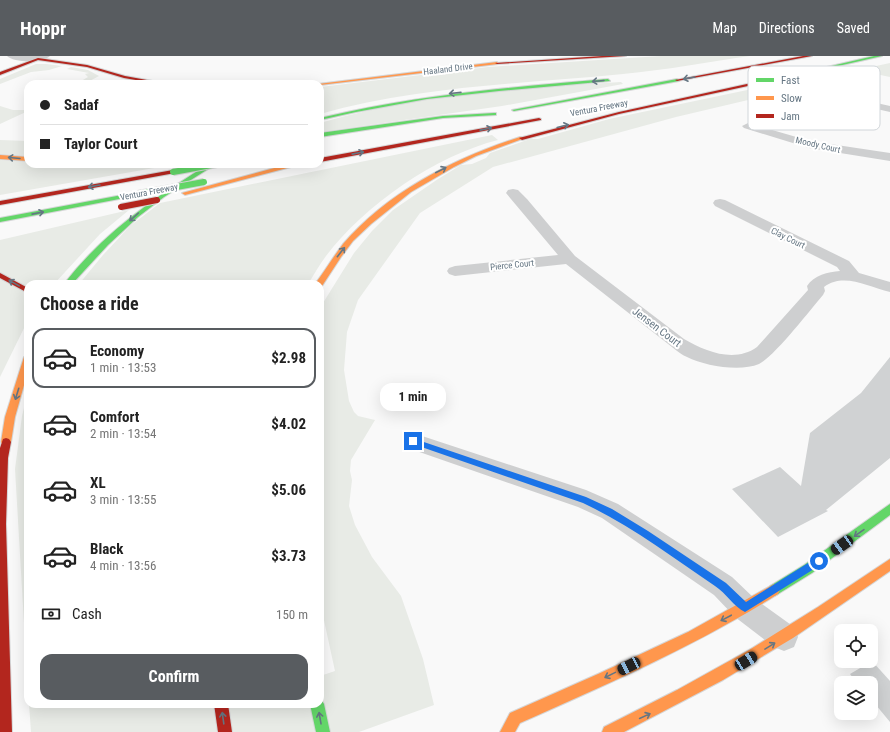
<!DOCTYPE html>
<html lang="en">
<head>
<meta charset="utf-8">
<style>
	body { margin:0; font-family:"Roboto Condensed",sans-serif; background:#f2f2f2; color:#222; height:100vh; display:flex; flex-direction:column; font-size:15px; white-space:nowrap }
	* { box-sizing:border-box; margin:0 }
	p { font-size:13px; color:#767676 }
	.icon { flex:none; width:22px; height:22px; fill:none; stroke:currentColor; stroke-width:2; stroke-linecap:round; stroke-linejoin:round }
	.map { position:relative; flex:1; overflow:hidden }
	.panel { position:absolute; left:24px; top:224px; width:300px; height:428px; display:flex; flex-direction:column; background:#fff; border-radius:12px; box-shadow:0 4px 16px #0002 }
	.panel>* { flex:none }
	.banner { position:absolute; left:24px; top:24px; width:300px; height:88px; border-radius:12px; box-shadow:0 4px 16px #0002; display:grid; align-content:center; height:88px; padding:0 16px; background:#fff }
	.buttons { position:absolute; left:834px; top:568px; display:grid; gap:8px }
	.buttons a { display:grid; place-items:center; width:44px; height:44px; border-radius:8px; background:#fff; box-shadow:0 4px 16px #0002; font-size:20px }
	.end { position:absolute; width:18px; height:18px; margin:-9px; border:5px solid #1a73e8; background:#fff; box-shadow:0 0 0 2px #fff }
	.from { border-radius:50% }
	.bubble { position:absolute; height:28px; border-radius:12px; background:#fff; box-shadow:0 4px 16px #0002; font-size:13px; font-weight:700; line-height:28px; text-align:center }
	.car { position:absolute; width:12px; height:24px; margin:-12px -6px; border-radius:5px; box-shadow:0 0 3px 1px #0007; background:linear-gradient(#222 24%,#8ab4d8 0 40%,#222 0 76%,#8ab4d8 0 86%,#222 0) }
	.banner b { display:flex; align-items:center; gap:14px; height:38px; font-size:15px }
	.banner b+b { border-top:1px solid #e0e0e0 }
	.banner i { width:10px; height:10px; background:#222 }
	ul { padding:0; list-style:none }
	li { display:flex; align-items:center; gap:12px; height:60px; margin:0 8px 6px; padding:0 8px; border:2px solid transparent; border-radius:12px }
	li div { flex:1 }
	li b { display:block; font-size:15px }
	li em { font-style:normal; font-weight:700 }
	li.on { border-color:#585c60 }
	li>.icon { width:36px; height:36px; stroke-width:1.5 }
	h2 { padding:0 16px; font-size:18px; line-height:48px }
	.pay { display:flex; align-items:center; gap:10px; height:44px; padding:0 16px; font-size:15px }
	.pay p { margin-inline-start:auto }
	.action { display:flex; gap:8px; margin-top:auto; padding:8px 16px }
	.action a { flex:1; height:46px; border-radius:12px; background:#585c60; color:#fff; font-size:16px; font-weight:700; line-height:46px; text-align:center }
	header { display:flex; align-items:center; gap:24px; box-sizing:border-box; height:56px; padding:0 20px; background:#585c60; color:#fff }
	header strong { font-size:19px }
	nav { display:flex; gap:22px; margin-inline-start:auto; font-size:14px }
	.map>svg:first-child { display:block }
	.green { fill:#e8ebe6 }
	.building { fill:#d0d2d3 }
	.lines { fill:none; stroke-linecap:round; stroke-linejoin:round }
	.fast-casing { stroke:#d5d6d7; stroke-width:2 }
	.slow-casing { stroke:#d5d6d7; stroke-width:2 }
	.jam-casing { stroke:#d5d6d7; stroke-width:2 }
	.street { fill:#cecfd0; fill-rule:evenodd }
	.fast { fill:#63d668; fill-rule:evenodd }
	.slow { fill:#ff974d; fill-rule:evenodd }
	.jam { fill:#b3261e; fill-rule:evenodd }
	.fast-bridge-casing { stroke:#d5d6d6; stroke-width:8; stroke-linecap:butt }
	.jam-bridge-casing { stroke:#d5d6d6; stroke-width:8; stroke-linecap:butt }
	.fast-bridge { stroke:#63d668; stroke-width:6 }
	.jam-bridge { stroke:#b3261e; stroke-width:6 }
	.oneway { stroke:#657683 }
	.route { fill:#1a73e8 }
	.labels { text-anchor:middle; stroke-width:4; stroke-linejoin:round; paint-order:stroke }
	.far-street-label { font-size:9px; fill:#657683; stroke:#fff }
	.street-label { font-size:11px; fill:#657683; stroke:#fff }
	.key { fill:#fff; stroke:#d1d6da; stroke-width:1 }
	.key-label { font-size:11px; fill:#657683 }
</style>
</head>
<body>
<header>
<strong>Hoppr</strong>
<nav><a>Map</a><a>Directions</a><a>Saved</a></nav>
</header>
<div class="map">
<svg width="890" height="676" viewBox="0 0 890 676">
	<rect width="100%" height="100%" fill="#f9f9f9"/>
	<g class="green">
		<path d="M661 0H750C708 6 666 14 623 18 521 28 419 30 320 58V31L488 11Z"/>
		<polygon points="890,7 890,21 866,16 676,61 493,111 420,157 358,244 347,276 344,314 349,345 354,356 358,360 375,364 351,404 350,415 352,424 349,450 355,469 372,501 401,540 423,603 434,649 359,676 31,676 29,648 320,648 320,620 335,615 320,546 320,257 323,247 354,197 372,175 393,154 438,123 461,109 472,108 486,102 490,97 530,83 538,83 609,63 857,11 862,13"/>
		<polygon points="36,8 46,8 62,10 49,14 31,16 0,28 0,23"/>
		<polygon points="71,11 88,14 99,20 84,28 76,28 88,21 85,18 89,17 67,13"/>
		<path d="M621 26 623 28 502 50 320 76V67C418 38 520 32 621 26Z"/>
		<polygon points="0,50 13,54 28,54 28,55 0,68"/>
		<path d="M492 79 498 84C435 100 366 148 326 200 319 209 314 219 308 228H79L103 199 130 170 160 147Z"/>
		<polygon points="0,84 28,85 28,100 0,98"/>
		<polygon points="0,104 28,106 28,108 177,108 0,139"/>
		<polygon points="129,154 100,178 54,228 28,228 28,264 0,321 0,184"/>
		<polygon points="28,335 28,636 15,413 22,360"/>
	</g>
	<g class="building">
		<polygon points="890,301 890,402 826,454 828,455 778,481 732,433 780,411 801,430 810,377 861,337"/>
		<polygon points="872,605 890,625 890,666 871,643 871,627 857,627 850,618"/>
	</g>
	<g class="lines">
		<defs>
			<g id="fast">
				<polygon points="874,0 882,0 816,15 814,14"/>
				<path d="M608 23 610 25 499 35 427 43 356 56 320 64V62C415 39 511 31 608 23Z"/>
				<polygon points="677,23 679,25 514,55 512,54"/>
				<polygon points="494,57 496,57 496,59 443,62 320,81 320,77 443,60"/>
				<path d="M209 108H216L164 141 138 161 108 189 72 228H64C103 177 155 141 209 108Z"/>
				<polygon points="138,136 140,137 140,139 0,166 0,162"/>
				<polygon points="890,448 890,459 812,517 778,538 774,540 770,538 768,534 770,530 804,509"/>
				<polygon points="320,642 324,648 330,676 316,676 310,648 320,648"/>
			</g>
			<g id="slow">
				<polygon points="497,6 498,8 320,29 320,28 318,28"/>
				<path d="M520 81 525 82 476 100 454 111 411 136 371 168 353 185 341 201 322 230H320V228H315C325 215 333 201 343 188 389 135 455 102 520 81Z"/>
				<polygon points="0,99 28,101 28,105 0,103"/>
				<polygon points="289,108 291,109 291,111 185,139 182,137"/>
				<polygon points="28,298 28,315 15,361 11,386 9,389 3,389 1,386 5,361 24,301"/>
				<polygon points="890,503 890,515 793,582 723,624 624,676 602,676 604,671 677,634 749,594 818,551"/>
				<path d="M774 528 778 530 780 534 778 538C697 589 608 628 520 667L515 676H500L510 657 598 618 688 576Z"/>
			</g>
			<g id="jam">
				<polygon points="602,0 626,0 497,8 495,7"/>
				<polygon points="803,0 812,0 677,25 675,24"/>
				<polygon points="38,2 87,9 125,20 169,28 159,28 124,22 87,11 38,4 0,19 0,16"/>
				<polygon points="816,13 817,15 619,58 522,84 519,82 619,56"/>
				<polygon points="539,62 541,63 541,64 320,106 320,102"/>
				<polygon points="173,114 175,115 175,117 0,149 0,145"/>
				<polygon points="0,217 28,232 28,237 0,222"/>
				<polygon points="6,382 9,383 11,386 8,402 6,468 12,676 0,676 0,392 3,383"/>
				<polygon points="214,648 228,648 232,676 218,676"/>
			</g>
		</defs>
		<use href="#fast" class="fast-casing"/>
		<use href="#slow" class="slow-casing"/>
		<use href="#jam" class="jam-casing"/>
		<g class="street">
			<path d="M7 0H50C43 7 14 7 7 0Z"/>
			<polygon points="823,35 890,50 890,56 819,40 818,38"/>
			<polygon points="748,67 810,85 890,97 890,105 809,92 744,72 742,70"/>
			<path d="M513 133 518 134 527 143 575 200 684 283C706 296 735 307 757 291L808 234 807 230C814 219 828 216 840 215L837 211 715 150 713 147 715 144 720 143 725 144 849 205 859 217 890 226V236C868 231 844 216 824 231L825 235 823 239C810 254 774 301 759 308 740 316 705 310 687 301 682 299 677 295 672 291L566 208 455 220 449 218 447 215 449 212 455 210 558 199 506 137 508 134Z"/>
			<polygon points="413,377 586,434 618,448 732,521 755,543 794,571 798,581 794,591 784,595 774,591 735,561 714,539 602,462 578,451 405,391 402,385 405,379"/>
		</g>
		<use href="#fast" class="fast"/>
		<use href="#slow" class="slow"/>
		<use href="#jam" class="jam"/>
		<defs>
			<g id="fast-bridge">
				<polyline points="173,116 217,108"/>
				<polyline points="138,138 204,126"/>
			</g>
			<polyline id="jam-bridge" points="121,151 157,144"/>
		</defs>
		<use href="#fast-bridge" class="fast-bridge-casing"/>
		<use href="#jam-bridge" class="jam-bridge-casing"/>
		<use href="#fast-bridge" class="fast-bridge"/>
		<use href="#jam-bridge" class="jam-bridge"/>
	</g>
	<defs><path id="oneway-shaft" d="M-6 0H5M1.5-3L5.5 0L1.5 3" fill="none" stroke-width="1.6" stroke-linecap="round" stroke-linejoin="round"/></defs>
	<g class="oneway">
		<use href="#oneway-shaft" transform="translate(689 22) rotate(170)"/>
		<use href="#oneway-shaft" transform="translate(598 25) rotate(175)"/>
		<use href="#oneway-shaft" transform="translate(455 37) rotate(174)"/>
		<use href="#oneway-shaft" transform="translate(563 70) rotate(-14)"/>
		<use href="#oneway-shaft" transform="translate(486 73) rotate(-11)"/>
		<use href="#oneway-shaft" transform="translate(358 97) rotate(-11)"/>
		<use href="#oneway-shaft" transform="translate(14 102) rotate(-175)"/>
		<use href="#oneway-shaft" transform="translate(441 114) rotate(-27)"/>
		<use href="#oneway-shaft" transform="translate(94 130) rotate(170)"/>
		<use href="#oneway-shaft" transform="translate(38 157) rotate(-11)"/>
		<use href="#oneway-shaft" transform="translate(134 161) rotate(138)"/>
		<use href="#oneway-shaft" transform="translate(341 196) rotate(-52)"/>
		<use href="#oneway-shaft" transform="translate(14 227) rotate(-151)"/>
		<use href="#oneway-shaft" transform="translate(17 338) rotate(107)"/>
		<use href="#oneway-shaft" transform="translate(859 477) rotate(145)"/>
		<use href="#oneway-shaft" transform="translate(726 562) rotate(152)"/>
		<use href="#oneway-shaft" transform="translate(770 590) rotate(-32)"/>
		<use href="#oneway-shaft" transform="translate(610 619) rotate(154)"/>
		<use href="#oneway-shaft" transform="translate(645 660) rotate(-25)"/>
		<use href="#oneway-shaft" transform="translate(223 662) rotate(-98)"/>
		<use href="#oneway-shaft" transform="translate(320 662) rotate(-100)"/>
	</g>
	<path class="route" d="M410 383H415L586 441 612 453 648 475 726 527 746 546 816 502 819 501 823 505 822 508 745 556C734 551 726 537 715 530 672 501 630 469 583 447L410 387Z"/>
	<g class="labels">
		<g class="far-street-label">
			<text transform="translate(448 13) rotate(-7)" y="3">Haaland Drive</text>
			<text transform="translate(599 52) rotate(-11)" y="3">Ventura Freeway</text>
			<text transform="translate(818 89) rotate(13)" y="3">Moody Court</text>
			<text transform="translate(149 136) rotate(-11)" y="3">Ventura Freeway</text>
			<text transform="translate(788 182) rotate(26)" y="3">Clay Court</text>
			<text transform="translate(512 209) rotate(-6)" y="3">Pierce Court</text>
		</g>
		<g class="street-label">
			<text transform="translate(657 271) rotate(37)" y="4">Jensen Court</text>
		</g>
	</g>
	<rect x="748" y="10" width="132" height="64" rx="6" class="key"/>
	<rect x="756" y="22" width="18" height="4" fill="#63d668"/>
	<rect x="756" y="40" width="18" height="4" fill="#ff974d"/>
	<rect x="756" y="58" width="18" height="4" fill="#b3261e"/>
	<g class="key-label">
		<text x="781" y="28">Fast</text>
		<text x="781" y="46">Slow</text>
		<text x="781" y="64">Jam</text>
	</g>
</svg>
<div class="buttons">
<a><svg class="icon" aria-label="locate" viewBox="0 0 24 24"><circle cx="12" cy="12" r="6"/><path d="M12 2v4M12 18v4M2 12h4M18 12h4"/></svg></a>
<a><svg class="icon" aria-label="layers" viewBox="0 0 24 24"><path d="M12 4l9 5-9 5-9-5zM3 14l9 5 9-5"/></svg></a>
</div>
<i class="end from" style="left:819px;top:505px"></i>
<i class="end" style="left:413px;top:385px"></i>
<div class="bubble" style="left:380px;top:327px;width:66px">1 min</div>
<i class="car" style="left:842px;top:489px;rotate:235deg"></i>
<i class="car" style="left:746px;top:605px;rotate:58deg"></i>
<i class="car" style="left:629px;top:610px;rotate:244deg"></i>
<div class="banner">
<b><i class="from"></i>Sadaf</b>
<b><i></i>Taylor Court</b>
</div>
<section class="panel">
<h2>Choose a ride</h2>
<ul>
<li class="on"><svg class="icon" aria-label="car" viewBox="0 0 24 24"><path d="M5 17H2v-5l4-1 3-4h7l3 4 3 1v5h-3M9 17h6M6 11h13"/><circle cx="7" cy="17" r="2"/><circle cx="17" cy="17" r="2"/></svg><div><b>Economy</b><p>1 min · 13:53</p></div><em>$2.98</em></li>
<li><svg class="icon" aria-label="car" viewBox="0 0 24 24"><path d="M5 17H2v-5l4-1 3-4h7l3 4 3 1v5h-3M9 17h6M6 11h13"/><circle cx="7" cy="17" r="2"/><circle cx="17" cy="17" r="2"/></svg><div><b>Comfort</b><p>2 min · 13:54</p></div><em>$4.02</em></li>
<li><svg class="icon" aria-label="car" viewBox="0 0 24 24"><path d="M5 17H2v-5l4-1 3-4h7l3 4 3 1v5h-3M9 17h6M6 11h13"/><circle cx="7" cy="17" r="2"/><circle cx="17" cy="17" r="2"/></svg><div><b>XL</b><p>3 min · 13:55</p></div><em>$5.06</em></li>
<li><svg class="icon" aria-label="car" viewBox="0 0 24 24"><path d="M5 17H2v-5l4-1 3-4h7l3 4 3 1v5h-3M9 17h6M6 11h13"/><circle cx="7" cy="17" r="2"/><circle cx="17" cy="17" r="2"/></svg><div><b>Black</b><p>4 min · 13:56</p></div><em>$3.73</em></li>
</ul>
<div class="pay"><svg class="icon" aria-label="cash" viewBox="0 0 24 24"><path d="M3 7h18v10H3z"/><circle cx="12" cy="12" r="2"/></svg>Cash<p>150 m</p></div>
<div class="action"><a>Confirm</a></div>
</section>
</div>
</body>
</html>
